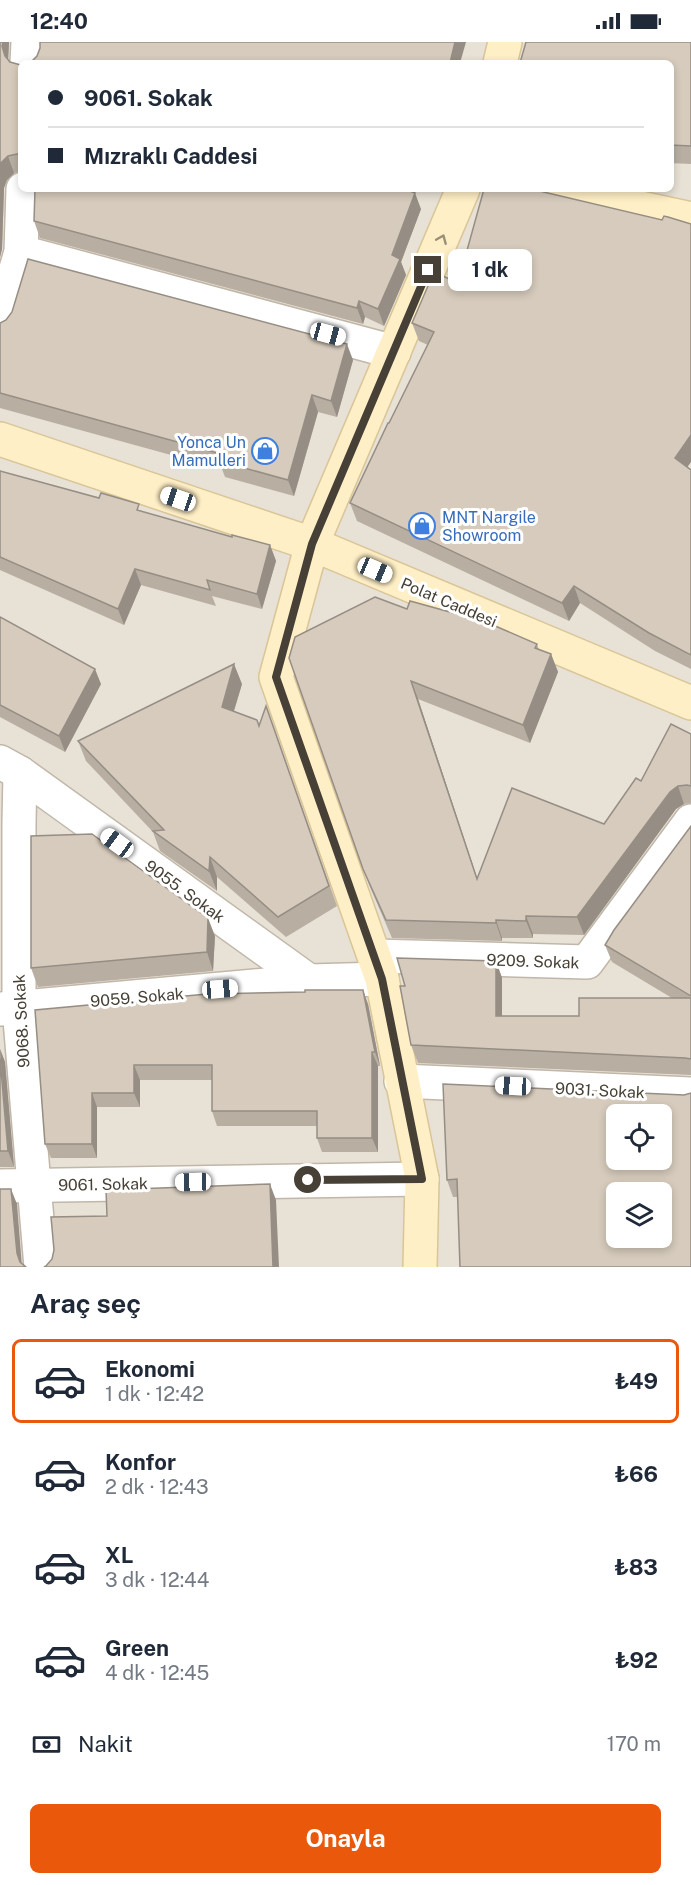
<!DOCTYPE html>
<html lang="tr">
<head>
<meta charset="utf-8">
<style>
	body { margin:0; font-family:"Public Sans",sans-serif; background:#f6f6f7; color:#1f2937; height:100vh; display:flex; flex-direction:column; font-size:22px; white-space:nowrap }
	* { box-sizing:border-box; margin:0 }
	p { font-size:20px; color:#747a83 }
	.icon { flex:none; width:33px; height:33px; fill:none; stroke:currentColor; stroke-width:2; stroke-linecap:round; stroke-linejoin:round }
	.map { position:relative; height:1225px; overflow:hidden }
	.side { display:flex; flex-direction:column; background:#fff; flex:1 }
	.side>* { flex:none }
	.hud { position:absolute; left:18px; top:18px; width:656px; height:132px; border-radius:9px; box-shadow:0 3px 9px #0003; display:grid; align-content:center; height:132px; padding:0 30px; background:#fff }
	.controls { position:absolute; left:606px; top:1062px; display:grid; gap:12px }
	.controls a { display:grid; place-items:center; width:66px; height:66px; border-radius:9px; background:#fff; box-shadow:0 3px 9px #0003; font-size:30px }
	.end { position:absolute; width:27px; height:27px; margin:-14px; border:8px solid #474036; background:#fff; box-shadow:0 0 0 3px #fff }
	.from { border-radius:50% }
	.bubble { position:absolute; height:42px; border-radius:9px; background:#fff; box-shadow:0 3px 9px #0003; font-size:20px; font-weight:700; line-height:42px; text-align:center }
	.car { position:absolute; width:18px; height:36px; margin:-18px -9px; border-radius:8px; box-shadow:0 0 4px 2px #0007; background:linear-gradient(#fff 24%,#345 0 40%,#fff 0 76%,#345 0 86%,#fff 0) }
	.hud b { display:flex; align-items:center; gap:21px; height:57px; font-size:22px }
	.hud b+b { border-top:2px solid #e0e1e3 }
	.hud i { width:15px; height:15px; background:#1f2937 }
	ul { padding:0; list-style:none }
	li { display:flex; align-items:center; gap:18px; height:84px; margin:0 12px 9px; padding:0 18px; border:3px solid transparent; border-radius:9px }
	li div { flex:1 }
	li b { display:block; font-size:22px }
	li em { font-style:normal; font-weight:700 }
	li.on { border-color:#ea580c }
	li>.icon { width:54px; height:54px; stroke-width:1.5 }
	h2 { padding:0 30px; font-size:27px; line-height:72px }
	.pay { display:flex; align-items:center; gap:15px; height:66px; padding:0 30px; font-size:22px }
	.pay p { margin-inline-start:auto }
	.action { display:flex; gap:12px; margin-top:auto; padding:12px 30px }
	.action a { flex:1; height:69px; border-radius:9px; background:#ea580c; color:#fff; font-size:24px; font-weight:700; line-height:69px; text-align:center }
	.status { display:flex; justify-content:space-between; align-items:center; height:42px; padding:0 30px; background:#fff; direction:ltr }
	.status svg { height:16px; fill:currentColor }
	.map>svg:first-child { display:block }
	.residential { fill:#e8e1d5; fill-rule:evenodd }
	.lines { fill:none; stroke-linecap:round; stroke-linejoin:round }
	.street-casing { stroke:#c0b7a9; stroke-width:36 }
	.secondary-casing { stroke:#d9c597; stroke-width:36 }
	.street { stroke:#fff; stroke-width:33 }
	.secondary { stroke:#ffefc6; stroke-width:33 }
	.wall { fill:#b8afa2 }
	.shaded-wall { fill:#968e84 }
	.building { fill:#d6cbbc; stroke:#968e84; stroke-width:1.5; fill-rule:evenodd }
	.oneway { stroke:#9a8f77 }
	.route { stroke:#474036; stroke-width:8 }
	.labels { text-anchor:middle; stroke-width:6; stroke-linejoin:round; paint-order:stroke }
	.shop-label { font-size:16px; fill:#366cbe; stroke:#fff; text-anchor:end }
	.street-label { font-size:16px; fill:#474036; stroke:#fff }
</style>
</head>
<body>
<div class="status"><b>12:40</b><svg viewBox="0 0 49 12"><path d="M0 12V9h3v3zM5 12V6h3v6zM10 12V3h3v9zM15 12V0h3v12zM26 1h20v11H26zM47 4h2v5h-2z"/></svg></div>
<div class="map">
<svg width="691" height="1225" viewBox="0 0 691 1225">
	<rect width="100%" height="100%" fill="#f4f0e7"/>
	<path class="residential" d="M0 0H691V1225H0ZM21 21H670V147H21ZM616 1072H662V1118H616ZM616 1150H662V1196H616Z"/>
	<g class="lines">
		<defs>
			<g id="street">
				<polyline points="27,21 28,0"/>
				<polyline points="21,210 394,310"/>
				<polyline points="0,280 21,210 23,147"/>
				<polyline points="0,720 20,731 309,939"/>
				<polyline points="20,731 19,781 19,966 41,1225"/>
				<polyline points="375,914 587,920 691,779"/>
				<polyline points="0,967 309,939 382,937"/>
				<polyline points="401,1039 691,1052"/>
				<polyline points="0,1144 422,1137"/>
			</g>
			<g id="secondary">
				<polyline points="500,21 505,0"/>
				<polyline points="552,147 691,177"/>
				<polyline points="0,397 312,502 691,661"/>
				<polyline points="420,1225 422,1137 382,937 276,635 312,502 463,147"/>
			</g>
		</defs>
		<use href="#street" class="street-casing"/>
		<use href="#secondary" class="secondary-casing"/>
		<use href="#street" class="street"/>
		<use href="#secondary" class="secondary"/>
	</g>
	<g class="wall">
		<polygon points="0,0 9,0 8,18 10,20 21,23 21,129 14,131 7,138 4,146 2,207 0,215"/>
		<polygon points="691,0 691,122 670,121 670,21"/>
		<polygon points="421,167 401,220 406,233 384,284 365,275 363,282 40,196 34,179"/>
		<polygon points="662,178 687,425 691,428 691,627 655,609 580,561 569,579 357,479 350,461 428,303 419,299 412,281 458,241"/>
		<polygon points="0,281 353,318 337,375 318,370 294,454 225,435 222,427 0,366"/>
		<polygon points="0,429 232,495 270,503 276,519 262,567 212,554 216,564 141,543 124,583 0,528"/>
		<polygon points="407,567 537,602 539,608 551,612 558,630 530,701 418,657 477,836 604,782 641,739 691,692 691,761 684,762 676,767 584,893 533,892 533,896 502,896 502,899 392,896 370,845 289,616"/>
		<polygon points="0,575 101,642 65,710 0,675"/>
		<polygon points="242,642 234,669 259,684 266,664 337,864 286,895 217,835 217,849 160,809 153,790 86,719 78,699"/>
		<polygon points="691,784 691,1033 418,1021 411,1003 405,944 496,919 502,936 502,974 579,974 672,956 612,920 605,903"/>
		<polygon points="215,894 213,929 38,945 31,926"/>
		<polygon points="368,962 380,1024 378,1024 378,1110 322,1110 317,1096 317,1084 217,1084 212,1069 212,1038 140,1038 140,1065 97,1065 97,1116 51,1116 45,1102 35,968"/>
		<polygon points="0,1007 5,1020 14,1125 0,1125"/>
		<polygon points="684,1053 458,1155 453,1155 447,1138"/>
	</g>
	<g class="shaded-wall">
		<polygon points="3,0 9,0 8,21 5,14 2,4"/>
		<polygon points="455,0 466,0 460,21 450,21"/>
		<polygon points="8,114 14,131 7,138 4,146 2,207 0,215 0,124 1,121"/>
		<polygon points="415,151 421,167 401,220 406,233 384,284 378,267 392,213"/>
		<polygon points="359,259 365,275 363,282 357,266"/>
		<polygon points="347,302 353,318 337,375 331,359"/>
		<polygon points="312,353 318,370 294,454 288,438"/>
		<polygon points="691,393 691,420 681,434 675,416"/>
		<polygon points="270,503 276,519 262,567 257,552"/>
		<polygon points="135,527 141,543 124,583 118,567"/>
		<polygon points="574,544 580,561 569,579 562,561"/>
		<polygon points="551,612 558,630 530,701 523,683"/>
		<polygon points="234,622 242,642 229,685 222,665"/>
		<polygon points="95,627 101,642 65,710 59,694"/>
		<polygon points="411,639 418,657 483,854 477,837"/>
		<polygon points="678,744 684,762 676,767 584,893 577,875 670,750"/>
		<polygon points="210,815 217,835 217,849 209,829"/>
		<polygon points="526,874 533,892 533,896 526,879"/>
		<polygon points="208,876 215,894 213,929 207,910"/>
		<polygon points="496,878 502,896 502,899 496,881"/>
		<polygon points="496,919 502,936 502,991 496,974"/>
		<polygon points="363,948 368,962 380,1024 375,1010"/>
		<polygon points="0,1007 5,1020 14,1125 8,1109"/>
		<polygon points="372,1010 378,1024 378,1110 372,1096"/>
		<polygon points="134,1023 140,1038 140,1065 134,1051"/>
		<polygon points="92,1051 97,1065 97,1116 92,1102"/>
		<polygon points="270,1142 276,1158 279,1225 273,1225"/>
		<polygon points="11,1147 17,1162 22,1225 17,1211"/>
	</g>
	<g class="building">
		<polygon points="0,0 3,0 2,4 5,14 10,20 21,23 21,113 17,112 8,114 1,121 0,124"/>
		<polygon points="40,0 455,0 450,21 30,21 37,14 40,6"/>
		<polygon points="526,0 691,0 691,104 670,103 670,21 520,21"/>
		<polygon points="35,147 405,147 415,151 392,213 400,217 378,267 359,259 357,266 34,179"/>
		<polygon points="484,147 531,147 662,178 664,174 668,175 691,182 691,393 675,416 691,428 691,613 649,591 574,544 562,561 350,461 388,381 389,381 434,290 412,281 434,230 458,241"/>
		<polygon points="28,217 347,302 331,359 312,353 288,438 219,419 221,412 0,351 0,281 6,278 12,270"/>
		<polygon points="0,429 99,456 101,451 139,462 137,468 232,495 232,493 270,503 257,552 207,538 210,548 135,527 118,567 0,515"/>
		<polygon points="375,555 407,567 410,559 486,580 537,602 535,606 551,612 523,683 411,639 477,837 512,746 604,782 636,736 641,739 671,682 691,692 691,744 687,743 678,744 670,750 577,875 526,874 526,879 496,878 496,881 386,878 363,827 289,616 295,595"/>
		<polygon points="0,575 95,627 59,694 0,663"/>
		<polygon points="234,622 222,665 257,678 259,684 266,664 329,844 278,875 210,815 209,829 153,789 164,788 78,699"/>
		<polygon points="691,784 691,954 605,903 614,888"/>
		<polygon points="92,792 208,876 207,910 31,926 31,794"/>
		<polygon points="397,916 496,919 496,974 579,974 579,956 691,956 691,1017 685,1016 411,1003 400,944 405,944"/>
		<polygon points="305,948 363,948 375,1010 372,1010 372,1096 317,1096 317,1069 212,1069 212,1023 134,1023 134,1051 92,1051 92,1102 45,1102 35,968 207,952 305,950"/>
		<polygon points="0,1016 8,1109 0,1109"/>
		<path d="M443 1042 684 1053 691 1051V1225H460L457 1137 447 1138ZM616 1072H662V1118H616ZM616 1150H662V1196H616Z"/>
		<polygon points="270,1142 273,1225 44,1225 46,1224 52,1217 54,1208 51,1175 107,1174 106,1148"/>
		<polygon points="0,1147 11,1147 17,1211 20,1220 26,1225 0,1225"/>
	</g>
	<defs><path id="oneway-chevron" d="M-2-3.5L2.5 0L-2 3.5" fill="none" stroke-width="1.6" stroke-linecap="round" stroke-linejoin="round" transform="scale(1.5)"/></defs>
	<use class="oneway" href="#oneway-chevron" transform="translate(442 197) rotate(-67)"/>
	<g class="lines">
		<polyline class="route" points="308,1138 422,1137 382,937 276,635 312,502 428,228"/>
	</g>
	<defs>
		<symbol id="shop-ring" viewBox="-11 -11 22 22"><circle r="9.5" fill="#fff" stroke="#3f7fe0" stroke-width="1.5"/><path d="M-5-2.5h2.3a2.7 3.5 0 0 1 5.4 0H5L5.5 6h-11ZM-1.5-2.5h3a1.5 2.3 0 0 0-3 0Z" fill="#3f7fe0"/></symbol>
	</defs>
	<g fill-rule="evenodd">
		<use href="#shop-ring" x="250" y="394" width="30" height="30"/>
		<use href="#shop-ring" x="407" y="469" width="30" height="30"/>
	</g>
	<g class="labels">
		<g class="shop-label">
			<text x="246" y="406">Yonca Un<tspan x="246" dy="18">Mamulleri</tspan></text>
			<text x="442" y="481" text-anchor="start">MNT Nargile<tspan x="442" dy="18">Showroom</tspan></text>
		</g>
		<g class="street-label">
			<text transform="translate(449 560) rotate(23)" y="6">Polat Caddesi</text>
			<text transform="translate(185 849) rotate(36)" y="6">9055. Sokak</text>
			<text transform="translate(533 919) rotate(2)" y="6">9209. Sokak</text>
			<text transform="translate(137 955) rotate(-5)" y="6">9059. Sokak</text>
			<text transform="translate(21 979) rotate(-93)" y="6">9068. Sokak</text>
			<text transform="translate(600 1048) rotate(3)" y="6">9031. Sokak</text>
			<text transform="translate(103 1142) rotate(-1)" y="6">9061. Sokak</text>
		</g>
	</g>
</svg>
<div class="controls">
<a><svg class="icon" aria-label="locate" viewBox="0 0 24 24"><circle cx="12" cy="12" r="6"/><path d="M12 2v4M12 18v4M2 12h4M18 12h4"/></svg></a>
<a><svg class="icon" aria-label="layers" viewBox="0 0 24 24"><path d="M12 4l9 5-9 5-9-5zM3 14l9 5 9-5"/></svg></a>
</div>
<i class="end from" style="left:308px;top:1138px"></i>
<i class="end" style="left:428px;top:228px"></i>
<div class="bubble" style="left:448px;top:207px;width:84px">1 dk</div>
<i class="car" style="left:328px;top:292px;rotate:105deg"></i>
<i class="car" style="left:178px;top:457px;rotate:289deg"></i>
<i class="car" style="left:375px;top:528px;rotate:113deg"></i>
<i class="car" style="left:117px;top:801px;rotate:306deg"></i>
<i class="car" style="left:220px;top:947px;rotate:85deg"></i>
<i class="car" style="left:513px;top:1044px;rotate:273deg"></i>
<i class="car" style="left:193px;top:1140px;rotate:269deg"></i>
<div class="hud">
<b><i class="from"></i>9061. Sokak</b>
<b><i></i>Mızraklı Caddesi</b>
</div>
</div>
<section class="side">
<h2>Araç seç</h2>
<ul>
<li class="on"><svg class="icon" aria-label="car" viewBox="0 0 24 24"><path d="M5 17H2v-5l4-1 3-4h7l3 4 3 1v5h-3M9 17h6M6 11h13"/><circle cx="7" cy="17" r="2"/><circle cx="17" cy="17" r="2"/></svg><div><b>Ekonomi</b><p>1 dk · 12:42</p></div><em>₺49</em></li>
<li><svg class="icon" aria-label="car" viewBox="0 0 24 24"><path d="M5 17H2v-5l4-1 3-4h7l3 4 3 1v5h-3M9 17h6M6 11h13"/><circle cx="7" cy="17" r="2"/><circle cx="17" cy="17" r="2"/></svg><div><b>Konfor</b><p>2 dk · 12:43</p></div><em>₺66</em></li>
<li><svg class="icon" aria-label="car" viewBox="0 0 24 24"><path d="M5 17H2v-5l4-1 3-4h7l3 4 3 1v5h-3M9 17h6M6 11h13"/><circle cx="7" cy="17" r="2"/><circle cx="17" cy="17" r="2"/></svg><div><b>XL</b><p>3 dk · 12:44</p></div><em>₺83</em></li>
<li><svg class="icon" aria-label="car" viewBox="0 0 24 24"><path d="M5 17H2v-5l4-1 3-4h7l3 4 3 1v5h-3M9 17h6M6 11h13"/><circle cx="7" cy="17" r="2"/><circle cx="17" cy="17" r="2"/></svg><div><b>Green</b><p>4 dk · 12:45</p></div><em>₺92</em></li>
</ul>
<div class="pay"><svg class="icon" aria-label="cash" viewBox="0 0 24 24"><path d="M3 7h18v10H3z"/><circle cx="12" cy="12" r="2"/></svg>Nakit<p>170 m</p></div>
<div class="action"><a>Onayla</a></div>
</section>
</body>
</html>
